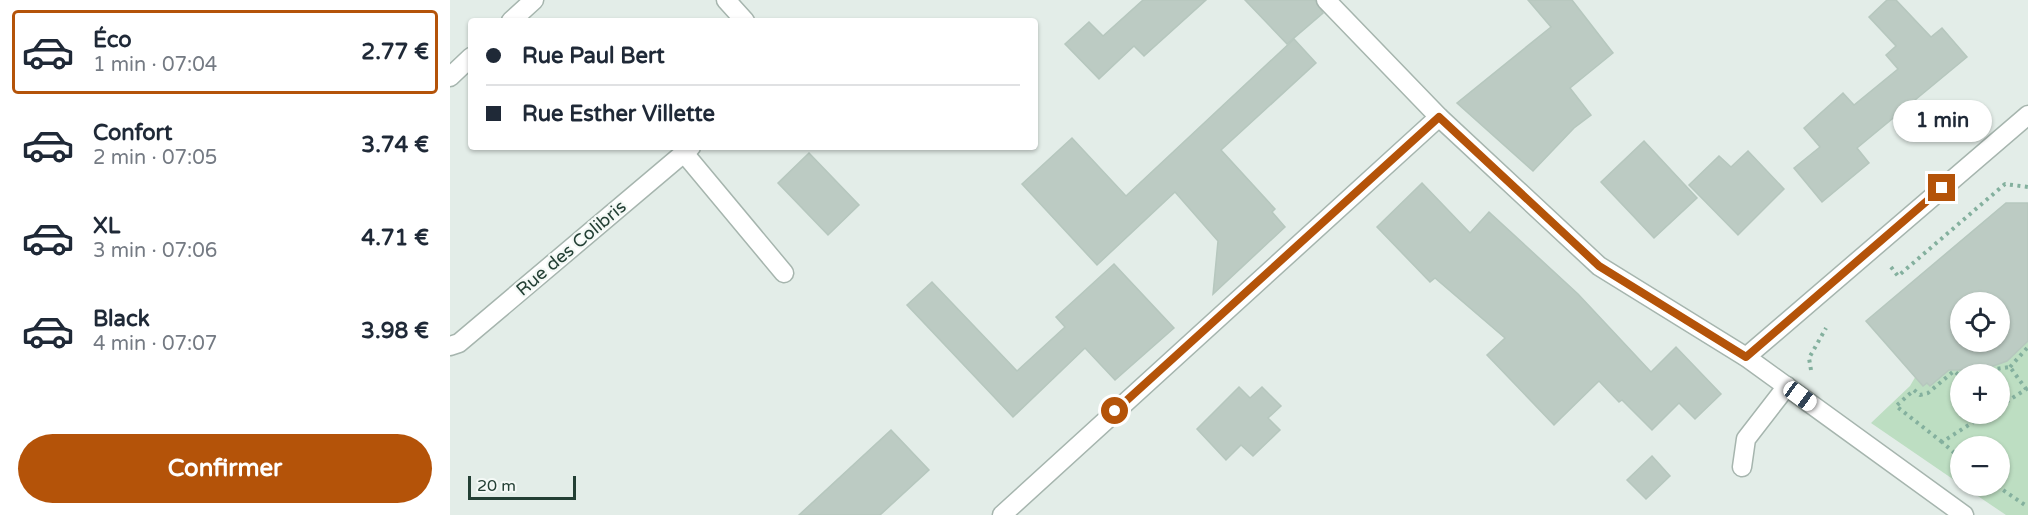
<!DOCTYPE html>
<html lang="fr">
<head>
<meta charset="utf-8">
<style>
	body { margin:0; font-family:"Varela Round",sans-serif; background:#f2f2f3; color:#1f2937; height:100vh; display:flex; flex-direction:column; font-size:22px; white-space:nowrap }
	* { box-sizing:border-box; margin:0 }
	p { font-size:20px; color:#747a83 }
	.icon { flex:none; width:33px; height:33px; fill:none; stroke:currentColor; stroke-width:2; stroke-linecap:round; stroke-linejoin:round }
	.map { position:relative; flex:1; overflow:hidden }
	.panel { display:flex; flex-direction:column; background:#fff; width:450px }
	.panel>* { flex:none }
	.top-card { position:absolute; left:18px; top:18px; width:570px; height:132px; border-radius:6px; box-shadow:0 2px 4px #0004; display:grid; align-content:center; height:132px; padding:0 18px; background:#fff }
	.controls { position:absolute; left:1500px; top:292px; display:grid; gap:12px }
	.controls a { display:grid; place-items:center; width:60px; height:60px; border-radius:50%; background:#fff; box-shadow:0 2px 4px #0004; font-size:30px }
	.scale { position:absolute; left:18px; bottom:15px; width:108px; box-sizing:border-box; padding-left:6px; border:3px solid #233f34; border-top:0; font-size:16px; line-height:21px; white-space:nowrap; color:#233f34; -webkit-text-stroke:4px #f4f9f6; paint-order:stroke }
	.end { position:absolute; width:27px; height:27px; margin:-14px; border:8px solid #b45309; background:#fff; box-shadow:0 0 0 3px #fff }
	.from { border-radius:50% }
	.bubble { position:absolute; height:42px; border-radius:21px; background:#fff; box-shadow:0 2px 4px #0004; font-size:20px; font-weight:700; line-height:42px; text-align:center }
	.car { position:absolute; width:18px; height:36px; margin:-18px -9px; border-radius:8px; box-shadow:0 0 4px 2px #0007; background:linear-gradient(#fff 24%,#345 0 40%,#fff 0 76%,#345 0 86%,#fff 0) }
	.top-card b { display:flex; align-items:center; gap:21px; height:57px; font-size:22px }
	.top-card b+b { border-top:2px solid #e0e1e3 }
	.top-card i { width:15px; height:15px; background:#1f2937 }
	ul { padding:10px 0 0; list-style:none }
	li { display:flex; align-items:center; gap:18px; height:84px; margin:0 12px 9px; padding:0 6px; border:3px solid transparent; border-radius:6px }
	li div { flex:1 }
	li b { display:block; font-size:22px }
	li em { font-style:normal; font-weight:700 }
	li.selected { border-color:#b45309 }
	li>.icon { width:54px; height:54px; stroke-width:1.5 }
	.primary-button { display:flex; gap:12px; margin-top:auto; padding:12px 18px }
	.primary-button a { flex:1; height:69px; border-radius:36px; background:#b45309; color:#fff; font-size:24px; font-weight:700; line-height:69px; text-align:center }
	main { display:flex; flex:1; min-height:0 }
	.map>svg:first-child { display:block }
	.green { fill:#bddec2; fill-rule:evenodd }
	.building { fill:#bccbc3; stroke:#b6c7be; stroke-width:1.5; fill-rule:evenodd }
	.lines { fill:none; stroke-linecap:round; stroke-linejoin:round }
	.service-casing { stroke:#a6b5ae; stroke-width:21 }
	.minor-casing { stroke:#a6b5ae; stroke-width:21 }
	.path { stroke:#84b09e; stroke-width:4; stroke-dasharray:3 4.5; stroke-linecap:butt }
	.service { stroke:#fff; stroke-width:18 }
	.minor { stroke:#fff; stroke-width:18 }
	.route { stroke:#b45309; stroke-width:8 }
	.labels { text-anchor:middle; stroke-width:4.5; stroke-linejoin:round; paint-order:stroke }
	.street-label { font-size:18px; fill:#233f34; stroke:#f4f9f6 }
</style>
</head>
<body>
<main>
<section class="panel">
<ul>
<li class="selected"><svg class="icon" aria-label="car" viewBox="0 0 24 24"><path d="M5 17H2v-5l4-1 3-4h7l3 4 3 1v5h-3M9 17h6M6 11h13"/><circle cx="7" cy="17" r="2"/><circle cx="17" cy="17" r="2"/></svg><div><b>Éco</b><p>1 min · 07:04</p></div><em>2.77 €</em></li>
<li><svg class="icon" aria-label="car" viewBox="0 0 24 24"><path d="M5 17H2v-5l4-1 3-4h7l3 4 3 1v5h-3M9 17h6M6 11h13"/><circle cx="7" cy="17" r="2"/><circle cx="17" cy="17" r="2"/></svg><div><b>Confort</b><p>2 min · 07:05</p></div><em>3.74 €</em></li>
<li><svg class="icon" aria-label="car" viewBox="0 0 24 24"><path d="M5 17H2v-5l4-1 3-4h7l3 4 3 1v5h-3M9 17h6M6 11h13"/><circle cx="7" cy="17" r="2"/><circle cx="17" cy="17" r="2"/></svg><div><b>XL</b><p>3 min · 07:06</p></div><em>4.71 €</em></li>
<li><svg class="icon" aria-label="car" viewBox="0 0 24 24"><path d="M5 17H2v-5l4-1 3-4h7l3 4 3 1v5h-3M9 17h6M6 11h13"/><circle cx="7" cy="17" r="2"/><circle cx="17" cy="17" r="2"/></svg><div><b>Black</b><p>4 min · 07:07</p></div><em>3.98 €</em></li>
</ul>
<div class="primary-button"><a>Confirmer</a></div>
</section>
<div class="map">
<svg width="1578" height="515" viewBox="0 0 1578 515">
	<rect width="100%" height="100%" fill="#e3ede8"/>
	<path class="green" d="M1578 331V515H1556L1513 486H1550V447H1510V484L1421 423 1460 386 1467 374 1473 386 1477 383 1480 386 1507 354 1521 370C1553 370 1562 354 1578 331ZM1510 375H1550V414H1510Z"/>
	<g class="building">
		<polygon points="693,0 756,0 694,56 684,46 649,79 615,44 639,22 653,36"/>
		<polygon points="795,0 865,0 873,13 837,44"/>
		<polygon points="1078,0 1122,0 1163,53 1120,88 1141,115 1124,128 1083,171 1007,103 1101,27"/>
		<polygon points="1437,0 1446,0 1481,37 1492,28 1517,57 1407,148 1419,163 1372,202 1344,168 1370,147 1354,128 1393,93 1404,105 1448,69 1436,55 1446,46 1419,17"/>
		<polygon points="844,39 866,63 771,150 825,209 822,212 835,227 763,294 768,241 725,192 647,265 572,184 622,138 676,196"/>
		<polygon points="1194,141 1247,198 1204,238 1151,182"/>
		<polygon points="1298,151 1334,189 1288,235 1239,185 1269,156 1281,167"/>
		<polygon points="359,153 409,205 378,235 328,183"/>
		<polygon points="972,183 1020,233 1039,212 1128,294 1201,372 1226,347 1271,394 1245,419 1229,403 1202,430 1172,400 1169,402 1149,381 1104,425 1037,355 1055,338 985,278 980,282 927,227"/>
		<path d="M1556 203H1578V341L1557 361 1532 370H1499L1480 386 1477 383 1473 386 1416 321ZM1510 303H1550V342H1510Z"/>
		<polygon points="664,264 724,328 665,380 635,348 563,417 457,305 482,282 567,371 615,327 606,317"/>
		<polygon points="789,387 800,398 812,387 831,406 818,418 830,430 803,456 791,445 776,460 747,429"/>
		<polygon points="441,430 479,470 430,515 349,515"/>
		<polygon points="1202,456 1220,476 1196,499 1177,480"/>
	</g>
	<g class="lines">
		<defs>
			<g id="service">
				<polyline points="276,0 295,21"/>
				<polyline points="61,21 84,0"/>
				<polyline points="0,77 21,57"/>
				<polyline points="234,153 334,273"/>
				<polyline points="0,346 9,343 241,147"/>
				<polyline points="1292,467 1296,439 1337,386"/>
			</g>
			<g id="minor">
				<polyline points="876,0 989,117 1149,266 1296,357 1514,515"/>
				<polyline points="1296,357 1578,115"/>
				<polyline points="552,515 989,117"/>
			</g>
		</defs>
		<use href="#service" class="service-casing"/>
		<use href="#minor" class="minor-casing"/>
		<g class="path">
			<polyline points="1441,267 1448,276 1555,184 1578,187"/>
			<polyline points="1560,367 1578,347"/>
			<polyline points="1361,370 1359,358 1376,328"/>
			<polyline points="1534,375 1546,369 1560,367 1576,389"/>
			<polyline points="1550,406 1578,388"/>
			<polyline points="1492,442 1446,406 1464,390 1470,395 1478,393 1504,371 1510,376"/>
			<polyline points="1510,458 1492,442 1536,414"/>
			<polyline points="1547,486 1578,507"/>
		</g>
		<use href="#service" class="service"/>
		<use href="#minor" class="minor"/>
	</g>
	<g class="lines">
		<polyline class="route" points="665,411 989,117 1149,266 1296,357 1492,188"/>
	</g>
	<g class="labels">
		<g class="street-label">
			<text transform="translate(121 248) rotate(-40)" y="6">Rue des Colibris</text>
		</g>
	</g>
</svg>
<div class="controls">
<a><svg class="icon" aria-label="locate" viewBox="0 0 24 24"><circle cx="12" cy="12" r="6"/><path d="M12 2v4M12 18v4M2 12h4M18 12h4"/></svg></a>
<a>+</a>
<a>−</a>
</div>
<div class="scale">20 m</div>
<i class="end from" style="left:665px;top:411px"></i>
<i class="end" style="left:1492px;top:188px"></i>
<div class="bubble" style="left:1443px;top:100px;width:99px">1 min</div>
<i class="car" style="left:1350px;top:396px;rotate:126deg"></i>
<div class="top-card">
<b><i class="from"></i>Rue Paul Bert</b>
<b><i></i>Rue Esther Villette</b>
</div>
</div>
</main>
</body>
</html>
